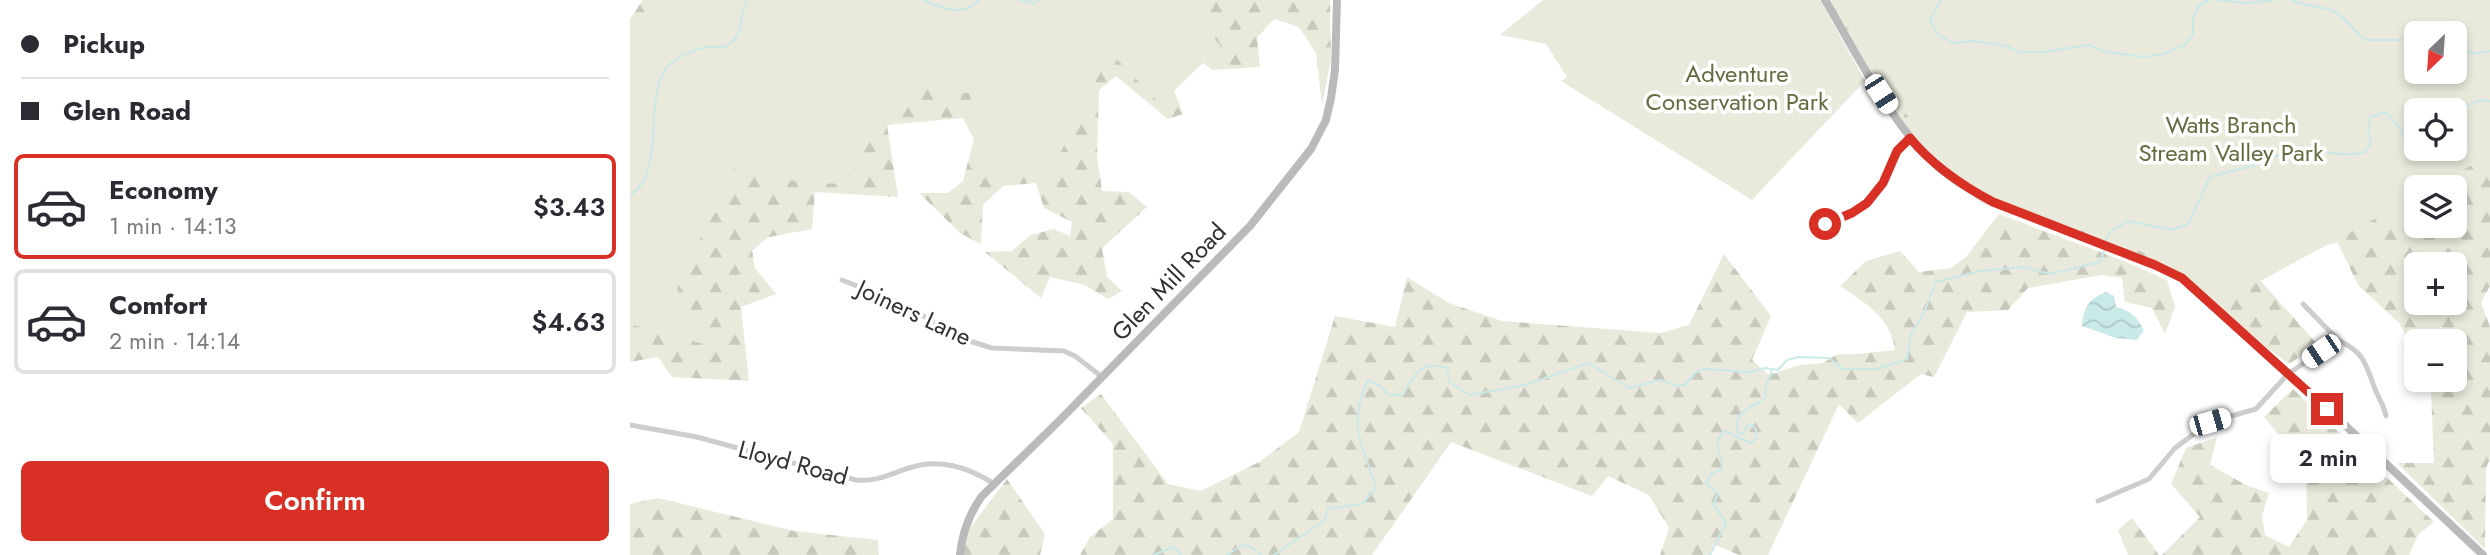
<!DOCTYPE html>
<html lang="en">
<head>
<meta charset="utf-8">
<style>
	body { margin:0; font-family:Jost,sans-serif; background:#f7f7f7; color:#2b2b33; height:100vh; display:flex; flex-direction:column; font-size:26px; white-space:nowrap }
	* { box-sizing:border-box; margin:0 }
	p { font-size:23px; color:#7c7c81 }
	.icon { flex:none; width:38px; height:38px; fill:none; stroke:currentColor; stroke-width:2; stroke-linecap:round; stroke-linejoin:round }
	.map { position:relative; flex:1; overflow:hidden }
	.drawer { display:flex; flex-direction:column; background:#fff; width:630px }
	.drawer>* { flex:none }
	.top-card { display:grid; align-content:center; height:154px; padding:0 21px; background:#fff }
	.needle { width:46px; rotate:205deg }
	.controls { position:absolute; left:1774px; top:21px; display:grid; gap:14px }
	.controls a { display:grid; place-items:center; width:63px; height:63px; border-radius:10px; background:#fff; box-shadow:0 4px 10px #0003; font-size:35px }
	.end { position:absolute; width:32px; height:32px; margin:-16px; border:9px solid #d93025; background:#fff; box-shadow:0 0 0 4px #fff }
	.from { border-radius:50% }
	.bubble { position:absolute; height:49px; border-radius:10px; background:#fff; box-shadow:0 4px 10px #0003; font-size:23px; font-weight:600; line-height:49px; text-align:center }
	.car { position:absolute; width:21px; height:42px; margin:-21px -10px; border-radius:9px; box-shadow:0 0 5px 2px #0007; background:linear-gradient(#fff 24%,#345 0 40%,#fff 0 76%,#345 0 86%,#fff 0) }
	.top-card b { display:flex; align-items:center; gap:24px; height:66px; font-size:26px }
	.top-card b+b { border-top:2px solid #e1e1e2 }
	.top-card i { width:18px; height:18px; background:#2b2b33 }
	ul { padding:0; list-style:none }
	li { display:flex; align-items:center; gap:21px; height:105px; margin:0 14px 10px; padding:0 7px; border:4px solid #e1e1e2; border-radius:10px }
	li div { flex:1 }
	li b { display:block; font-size:26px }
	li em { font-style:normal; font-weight:600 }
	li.selected { border-color:#d93025 }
	li>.icon { width:63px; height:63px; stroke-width:1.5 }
	.primary-button { display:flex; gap:14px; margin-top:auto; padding:14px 21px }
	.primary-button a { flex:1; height:80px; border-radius:10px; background:#d93025; color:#fff; font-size:28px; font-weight:600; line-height:80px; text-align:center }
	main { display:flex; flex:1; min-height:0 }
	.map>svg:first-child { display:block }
	.forest { fill:url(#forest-firs); fill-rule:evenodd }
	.park { fill:#e9eadc; fill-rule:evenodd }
	.water { fill:url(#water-waves) }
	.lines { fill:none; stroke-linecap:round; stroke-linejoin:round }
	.stream { stroke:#cae9e9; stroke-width:2 }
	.minor { stroke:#cdcdcd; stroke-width:5 }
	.secondary { stroke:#bababa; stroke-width:8 }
	.route { stroke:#d93025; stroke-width:9 }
	.labels { text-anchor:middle; stroke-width:7; stroke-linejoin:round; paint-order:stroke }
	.park-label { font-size:24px; fill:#646b3f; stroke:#fff }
	.street-label { font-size:24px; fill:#303030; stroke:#fff }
</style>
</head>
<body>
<main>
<section class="drawer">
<div class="top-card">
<b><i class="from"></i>Pickup</b>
<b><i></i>Glen Road</b>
</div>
<ul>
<li class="selected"><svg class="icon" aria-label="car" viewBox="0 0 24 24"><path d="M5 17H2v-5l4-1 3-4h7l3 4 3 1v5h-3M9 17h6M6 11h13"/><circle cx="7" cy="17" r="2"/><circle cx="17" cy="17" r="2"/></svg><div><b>Economy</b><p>1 min · 14:13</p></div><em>$3.43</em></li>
<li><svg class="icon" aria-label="car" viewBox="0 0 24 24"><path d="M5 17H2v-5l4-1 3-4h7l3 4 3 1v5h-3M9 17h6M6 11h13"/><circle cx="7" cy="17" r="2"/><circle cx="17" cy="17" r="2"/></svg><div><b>Comfort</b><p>2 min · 14:14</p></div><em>$4.63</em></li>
</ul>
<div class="primary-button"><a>Confirm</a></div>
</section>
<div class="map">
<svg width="1860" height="555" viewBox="0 0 1860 555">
	<defs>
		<pattern id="forest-firs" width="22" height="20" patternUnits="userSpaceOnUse" patternTransform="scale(1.75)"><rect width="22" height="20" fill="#e9eadc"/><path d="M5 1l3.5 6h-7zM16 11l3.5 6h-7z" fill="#c8c9bd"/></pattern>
		<pattern id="water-waves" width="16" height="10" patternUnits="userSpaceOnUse" patternTransform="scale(1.75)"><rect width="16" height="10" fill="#cae9e9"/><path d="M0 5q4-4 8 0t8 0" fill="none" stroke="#aec8c8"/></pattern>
	</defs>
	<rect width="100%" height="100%" fill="#fff"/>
	<g class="forest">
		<polygon points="13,0 700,0 701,59 692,105 686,53 669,27 644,19 627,38 630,67 582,70 562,53 537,73 553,114 538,119 486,76 469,90 467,156 472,191 499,192 517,207 472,248 477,277 492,291 478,299 455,285 420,277 411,298 355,252 382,251 400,235 424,229 440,236 442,222 414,208 406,183 373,186 353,205 351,244 330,233 289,193 318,193 333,181 344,139 333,118 257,125 268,197 185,192 182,229 139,237 122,250 125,268 146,294 111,307 119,381 42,377 28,357 0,362 0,19"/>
		<path d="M1195 0H1860V286L1851 302 1860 327V459L1856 468 1855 549 1767 463H1804L1801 390 1796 380H1825V341H1787V359L1770 324 1728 285 1708 243 1671 248 1629 279 1688 345 1659 364 1594 316 1552 278 1307 167 1277 133ZM1787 33H1825V72H1787ZM1787 110H1825V149H1787ZM1787 187H1825V226H1787ZM1787 264H1825V303H1787Z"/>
		<path d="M1369 214 1494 261 1537 280 1545 307 1535 334 1522 308 1495 302 1492 278 1472 275 1398 288 1378 310 1337 312 1304 377 1291 374 1228 423 1209 404 1138 555H1109L1083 544 1081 555H1030L1039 528 1019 495 978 476 962 496 821 442 742 555H450L460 537 483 519V444L451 408 471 394 538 484 571 491 629 462 669 432 705 316 765 327 777 277 819 303 872 321 1031 333 1059 325 1094 254 1141 316 1122 360 1139 375 1170 365 1192 363 1208 354H1228L1265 350C1261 317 1235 303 1210 286L1236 261 1270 251 1289 272 1321 268 1336 257Z"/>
		<polygon points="1663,389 1804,522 1788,535 1779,555 1532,555 1570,517 1541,484 1556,448 1587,437 1580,465 1616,485 1639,493 1632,516 1635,535 1659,547 1677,520 1676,468 1634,417"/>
		<polygon points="377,479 415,534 410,555 330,555 331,540"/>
		<polygon points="28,498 164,531 248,540 249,555 0,555 0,504"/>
		<polygon points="1502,518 1529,555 1498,555 1488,530"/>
	</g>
	<g class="park">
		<polygon points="35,0 571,0 559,11 591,46 530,104 480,52 419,176 350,177 340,93 276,88 223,149 227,183 180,184 103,169 47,289 74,344 0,324 0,42"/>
		<polygon points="913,0 1190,0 1235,81 1122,200 931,81 937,77 916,44 870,35"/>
		<path d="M1199 0H1860V155L1802 187H1787V196L1588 304 1580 291 1570 281 1538 262 1437 223 1418 226 1352 203 1319 177ZM1787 33H1825V72H1787ZM1787 110H1825V149H1787Z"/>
	</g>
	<path class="water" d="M1476 292 1484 296 1486 307C1500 310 1507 317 1514 330L1507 340 1486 338 1452 326C1453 309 1459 298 1476 292Z"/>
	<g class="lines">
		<g class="stream">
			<path d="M293 0C314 8 332 18 349 0"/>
			<polyline points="389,0 404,3 408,0"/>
			<polyline points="1311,0 1300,21 1309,35 1323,43 1343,41 1376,46 1390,52 1413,52 1458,45 1477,52 1514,57 1533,54 1555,45 1563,34 1563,18 1569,5 1580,0"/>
			<polyline points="1588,0 1617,3 1645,0"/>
			<path d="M1661 0C1676 7 1691 5 1705 12 1716 18 1725 32 1735 40H1787"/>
			<polyline points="1825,45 1842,54 1860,51"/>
			<path d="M1825 118C1835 107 1844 98 1860 101"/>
			<path d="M0 195C35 174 15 107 33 73 40 59 65 48 79 47 87 46 92 50 100 44 113 34 110 14 117 0"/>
			<path d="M1475 241 1480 232 1498 221 1541 230 1558 224 1580 177C1598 172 1616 168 1634 162 1642 159 1650 153 1659 151 1686 145 1709 160 1735 152L1741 143 1738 130 1741 117 1755 112C1768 122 1773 140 1787 140"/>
			<polyline points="523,555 544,547 551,555"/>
			<polyline points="597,555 612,545 619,546 632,555"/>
			<path d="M644 555 694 521 698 509 732 504 746 488C732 442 717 427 738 380L749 385 759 395H772C785 375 790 359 817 368L819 382 840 395 895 385 958 363 999 388 1030 380 1047 386 1055 385 1066 372 1075 369 1121 372 1135 368 1148 370 1157 360 1169 357 1199 358 1213 369H1247L1277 359 1281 334 1294 313 1306 282 1350 271 1392 267 1420 274 1470 262 1474 251"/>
			<path d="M1080 555 1096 522 1083 505 1088 494 1076 483 1081 474 1092 469C1093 450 1080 449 1094 431L1121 443 1127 437 1126 429 1121 424 1115 429 1114 434 1108 433C1102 411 1120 409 1135 398L1136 385 1142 371"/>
		</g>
		<g class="minor">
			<polyline points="1195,224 1222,213 1237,203 1253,183 1267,151 1280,138"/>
			<polyline points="212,280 270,303 336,340 362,348 434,351 445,356 472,377"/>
			<polyline points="1673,304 1708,340"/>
			<path d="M0 425 67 437 226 480C247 482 260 474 279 468 310 458 337 467 363 483"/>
			<path d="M1468 501 1519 479 1545 448 1580 422 1626 409 1658 374 1708 340C1735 353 1735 363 1745 389 1749 399 1754 405 1756 416"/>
		</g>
		<g class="secondary">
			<path d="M1195 0C1225 51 1262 125 1305 164 1322 180 1343 191 1363 202L1525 265 1552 278 1717 427 1853 555"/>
			<path d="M330 555C332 533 339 514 352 496L429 421 620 226 681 149 696 120 701 98 705 70 707 0"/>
		</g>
	</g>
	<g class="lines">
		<path class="route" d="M1195 224 1222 213 1237 203 1253 183 1267 151 1280 138C1303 166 1331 185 1363 202L1525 265 1552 278 1697 409"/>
	</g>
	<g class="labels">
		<g class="park-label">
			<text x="1107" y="82">Adventure<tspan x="1107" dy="28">Conservation Park</tspan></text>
			<text x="1601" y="133">Watts Branch<tspan x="1601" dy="28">Stream Valley Park</tspan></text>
		</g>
		<g class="street-label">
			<text transform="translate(539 282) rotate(-46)" y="8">Glen Mill Road</text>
			<text transform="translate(284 313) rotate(25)" y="8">Joiners Lane</text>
			<text transform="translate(163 463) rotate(15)" y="8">Lloyd Road</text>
		</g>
	</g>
</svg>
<div class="controls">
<a><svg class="needle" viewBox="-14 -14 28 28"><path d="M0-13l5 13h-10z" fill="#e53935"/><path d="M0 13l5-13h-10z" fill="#7c7c81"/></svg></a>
<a><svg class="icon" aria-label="locate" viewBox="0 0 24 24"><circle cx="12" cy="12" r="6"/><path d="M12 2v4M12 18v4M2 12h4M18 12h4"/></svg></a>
<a><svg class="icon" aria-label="layers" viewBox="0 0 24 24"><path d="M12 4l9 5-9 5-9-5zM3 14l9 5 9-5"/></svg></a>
<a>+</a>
<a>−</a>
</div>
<i class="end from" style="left:1195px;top:224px"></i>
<i class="end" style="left:1697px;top:409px"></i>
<div class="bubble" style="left:1640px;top:434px;width:116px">2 min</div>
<i class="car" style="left:1251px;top:94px;rotate:147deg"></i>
<i class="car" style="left:1691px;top:351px;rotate:236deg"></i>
<i class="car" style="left:1580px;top:422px;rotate:74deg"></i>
</div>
</main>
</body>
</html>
